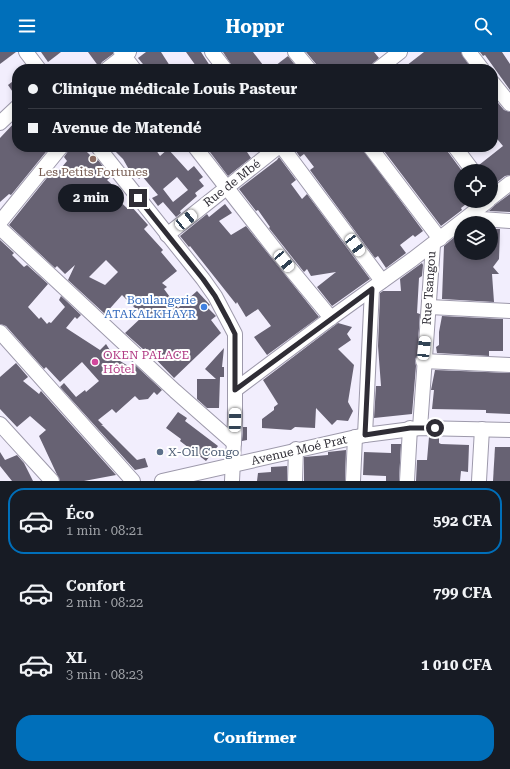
<!DOCTYPE html>
<html lang="fr">
<head>
<meta charset="utf-8">
<style>
	body { margin:0; font-family:"Roboto Serif",serif; background:#242831; color:#f1f3f6; height:100vh; display:flex; flex-direction:column; font-size:15px; white-space:nowrap }
	* { box-sizing:border-box; margin:0 }
	p { font-size:13px; color:#9ea1a6 }
	.icon { flex:none; width:22px; height:22px; fill:none; stroke:currentColor; stroke-width:2; stroke-linecap:round; stroke-linejoin:round }
	.map { position:relative; height:429px; overflow:hidden }
	.sheet { display:flex; flex-direction:column; background:#171b24; flex:1 }
	.sheet>* { flex:none }
	.hud { position:absolute; left:12px; top:12px; width:486px; height:88px; border-radius:16px; box-shadow:0 2px 6px #0003; display:grid; align-content:center; height:88px; padding:0 16px; background:#171b24 }
	.tools { position:absolute; left:454px; top:112px; display:grid; gap:8px }
	.tools a { display:grid; place-items:center; width:44px; height:44px; border-radius:50%; background:#171b24; box-shadow:0 2px 6px #0003; font-size:20px }
	.end { position:absolute; width:18px; height:18px; margin:-9px; border:5px solid #2f2d35; background:#fff; box-shadow:0 0 0 2px #fff }
	.from { border-radius:50% }
	.bubble { position:absolute; height:28px; border-radius:14px; background:#171b24; box-shadow:0 2px 6px #0003; font-size:13px; font-weight:700; line-height:28px; text-align:center }
	.car { position:absolute; width:12px; height:24px; margin:-12px -6px; border-radius:5px; box-shadow:0 0 3px 1px #0007; background:linear-gradient(#fff 24%,#345 0 40%,#fff 0 76%,#345 0 86%,#fff 0) }
	.hud b { display:flex; align-items:center; gap:14px; height:38px; font-size:15px }
	.hud b+b { border-top:1px solid #363941 }
	.hud i { width:10px; height:10px; background:#f1f3f6 }
	ul { padding:7px 0 0; list-style:none }
	li { display:flex; align-items:center; gap:12px; height:66px; margin:0 8px 6px; padding:0 8px; border:2px solid transparent; border-radius:16px }
	li div { flex:1 }
	li b { display:block; font-size:15px }
	li em { font-style:normal; font-weight:700 }
	li.selected { border-color:#006fba }
	li>.icon { width:36px; height:36px; stroke-width:1.5 }
	.button { display:flex; gap:8px; margin-top:auto; padding:8px 16px }
	.button a { flex:1; height:46px; border-radius:16px; background:#006fba; color:#fff; font-size:16px; font-weight:700; line-height:46px; text-align:center }
	header { display:flex; justify-content:space-between; align-items:center; height:52px; padding:0 16px; background:#006fba; color:#fff; font-size:18px; font-weight:700 }
	.map>svg:first-child { display:block }
	.building { fill:#676273; fill-rule:evenodd }
	.lines { fill:none; stroke-linecap:round; stroke-linejoin:round }
	.minor-casing { stroke:#9d99ab; stroke-width:16 }
	.minor { stroke:#fff; stroke-width:14 }
	.route { stroke:#2f2d35; stroke-width:5 }
	.education-dot { fill:#8d6e63; stroke:#fff; stroke-width:1.5 }
	.shop-dot { fill:#3f7fe0; stroke:#fff; stroke-width:1.5 }
	.hotel-dot { fill:#d1479c; stroke:#fff; stroke-width:1.5 }
	.service-dot { fill:#5c6f8a; stroke:#fff; stroke-width:1.5 }
	.labels { text-anchor:middle; stroke-width:4; stroke-linejoin:round; paint-order:stroke }
	.education-label { font-size:12px; fill:#785e54; stroke:#fff }
	.street-label { font-size:12px; fill:#2f2d35; stroke:#fff }
	.shop-label { font-size:12px; fill:#366cbe; stroke:#fff; text-anchor:end }
	.hotel-label { font-size:12px; fill:#b23c85; stroke:#fff; text-anchor:start }
	.service-label { font-size:12px; fill:#4e5e75; stroke:#fff; text-anchor:start }
</style>
</head>
<body>
<header><svg class="icon" aria-label="menu" viewBox="0 0 24 24"><path d="M4 6h16M4 12h16M4 18h16"/></svg>Hoppr<svg class="icon" aria-label="search" viewBox="0 0 24 24"><circle cx="10" cy="10" r="6"/><path d="M15 15l6 6"/></svg></header>
<div class="map">
<svg width="510" height="429" viewBox="0 0 510 429">
	<rect width="100%" height="100%" fill="#f2eefd"/>
	<g class="building">
		<polygon points="0,0 16,0 0,12"/>
		<polygon points="41,0 61,0 48,10"/>
		<polygon points="88,0 113,0 113,2 102,10 99,15"/>
		<polygon points="146,0 161,0 170,14 166,17 147,17 138,6"/>
		<polygon points="186,0 201,0 212,17 201,17 198,13 196,14"/>
		<polygon points="223,0 253,0 266,17 234,17"/>
		<polygon points="306,0 374,0 379,6 373,11 370,17 317,17 316,12"/>
		<polygon points="424,0 461,0 470,15 468,17 402,17"/>
		<polygon points="480,0 502,0 510,12 510,38 485,3 483,4"/>
		<polygon points="288,4 298,17 271,17"/>
		<polygon points="17,26 17,46 8,33"/>
		<polygon points="493,45 504,58 510,60 510,123 505,124 491,135 491,119 481,119 479,113 503,94 493,82"/>
		<polygon points="17,68 17,95 50,95 11,143 9,142 0,150 0,86"/>
		<path d="M71 95H82L93 106 95 104 111 125 107 128 118 138 113 143 128 157 131 154 148 173 144 177 163 198 161 200 177 219 162 231 167 235 164 237 178 256 197 239 210 253 207 255 216 264 211 268 221 281 174 326 145 296 144 298 125 281 143 264 122 243 105 262 68 228 75 213 65 222 57 214 55 216 9 173 54 117 57 121 67 109 64 105ZM106 208 118 220 105 233 89 225Z"/>
		<path d="M111 95H154L160 104 168 97 188 119 194 114 203 125 199 128 204 134 195 141 197 144 180 159 181 161 176 165 163 150 158 154 152 146 158 143 142 124 139 127 133 120 131 121 123 107ZM177 125 188 138 173 150 163 137Z"/>
		<polygon points="217,95 254,95 247,100 251,106 228,124 210,100"/>
		<polygon points="293,95 361,95 423,179 415,185 413,183 400,193 406,201 386,216 378,204 375,206 310,118 314,115 304,102 300,105"/>
		<polygon points="381,95 447,95 448,100 462,119 461,149 470,149 461,156 462,158 441,174"/>
		<polygon points="279,105 296,128 291,132 302,147 307,142 370,227 332,254 317,235 336,220 311,224 307,217 304,220 269,176 270,175 258,158 256,159 239,137 277,108"/>
		<polygon points="510,142 510,160 489,159 495,153"/>
		<polygon points="225,152 232,161 219,169 231,183 246,174 319,265 267,303 254,285 271,274 258,257 246,265 237,250 236,252 190,194 189,195 180,184 207,162 209,165"/>
		<polygon points="491,177 500,177 499,207 493,215 499,222 492,222 494,250 442,247 444,194 457,183 461,184 461,201 491,201"/>
		<polygon points="0,188 14,201 12,203 24,215 27,213 48,232 28,255 39,267 41,265 47,272 49,270 51,271 65,255 59,248 61,244 81,263 77,267 75,265 66,276 100,298 106,292 115,306 130,315 134,312 162,338 157,343 154,340 148,347 139,348 135,344 116,361 112,357 98,368 103,373 101,374 103,374 137,408 145,406 148,415 135,418 60,335 64,331 76,345 85,338 86,340 99,329 82,310 60,330 46,315 44,317 6,274 0,272"/>
		<polygon points="422,211 423,213 422,224 419,226 417,261 420,262 417,304 415,308 416,314 412,362 374,366 376,334 381,334 378,294 380,241 383,239 401,239 400,227"/>
		<polygon points="442,264 503,267 503,299 489,299 489,304 437,301 436,295 439,293 439,280"/>
		<polygon points="338,271 352,275 347,282 351,288 338,297 354,313 348,350 353,359 348,369 337,368 332,373 316,356 315,376 295,375 291,378 262,376 262,367 274,358 274,355 278,352 263,328"/>
		<polygon points="224,296 222,315 224,315 224,325 220,325 219,356 207,356 197,347 197,327 216,327 205,317"/>
		<polygon points="16,311 28,325 23,329 39,342 41,339 116,423 84,429 60,429 39,384 46,378 30,364 17,375 0,357 0,325"/>
		<polygon points="435,318 510,321 510,362 486,361 486,358 432,357 434,338 431,338"/>
		<polygon points="178,360 187,366 185,369 218,394 206,409 180,389 181,387 166,376"/>
		<polygon points="243,375 247,375 247,388 242,389"/>
		<polygon points="429,385 439,385 439,391 441,392 469,393 468,420 461,419 460,429 416,429 417,408 427,408"/>
		<polygon points="391,392 401,392 399,429 386,429 386,424 363,423 364,400 391,401"/>
		<polygon points="495,395 510,395 510,429 493,429"/>
		<polygon points="346,398 345,429 304,429 304,405 328,403 328,400"/>
		<polygon points="0,400 5,408 17,403 24,411 33,429 12,429 0,414"/>
		<polygon points="287,414 287,429 257,429 258,421 271,420 271,415"/>
	</g>
	<g class="lines">
		<defs>
			<g id="minor">
				<polyline points="26,0 39,17"/>
				<polyline points="121,0 134,17"/>
				<polyline points="212,0 225,17"/>
				<polyline points="295,0 309,17"/>
				<polyline points="469,0 482,17"/>
				<polyline points="107,17 129,0"/>
				<polyline points="378,17 400,0"/>
				<polyline points="493,31 510,52"/>
				<polyline points="0,71 17,55"/>
				<polyline points="98,95 203,227 215,244 235,282 235,368 232,429"/>
				<polyline points="195,95 284,209 331,266"/>
				<polyline points="282,95 382,229"/>
				<polyline points="370,95 440,187"/>
				<polyline points="455,95 473,119"/>
				<polyline points="491,146 510,131"/>
				<polyline points="467,166 510,169"/>
				<polyline points="0,170 61,95"/>
				<polyline points="0,176 175,339 234,391"/>
				<polyline points="167,183 278,95"/>
				<polyline points="429,255 510,259"/>
				<polyline points="0,280 133,429"/>
				<polyline points="423,309 510,313"/>
				<polyline points="235,338 331,266 413,207 488,149"/>
				<polyline points="0,372 52,429"/>
				<polyline points="420,376 433,193"/>
				<polyline points="365,383 372,237"/>
				<polyline points="162,429 365,383 420,376 510,378"/>
				<polyline points="295,429 296,397"/>
				<polyline points="353,429 355,385"/>
				<polyline points="407,429 410,376"/>
				<polyline points="479,429 482,377"/>
			</g>
		</defs>
		<use href="#minor" class="minor-casing"/>
		<use href="#minor" class="minor"/>
	</g>
	<g class="lines">
		<polyline class="route" points="138,146 203,227 215,244 229,270 235,282 235,338 372,237 365,383 410,376 435,376"/>
	</g>
	<circle class="education-dot" cx="93" cy="107" r="4"/>
	<circle class="shop-dot" cx="204" cy="255" r="4"/>
	<circle class="hotel-dot" cx="95" cy="310" r="4"/>
	<circle class="service-dot" cx="160" cy="400" r="4"/>
	<g class="labels">
		<g class="education-label">
			<text x="93" y="124">Les Petits Fortunes</text>
		</g>
		<g class="street-label">
			<text transform="translate(232 131) rotate(-38)" y="4">Rue de Mbé</text>
			<text transform="translate(429 236) rotate(-86)" y="4">Rue Tsangou</text>
			<text transform="translate(299 398) rotate(-13)" y="4">Avenue Moé Prat</text>
		</g>
		<g class="shop-label">
			<text x="196" y="252">Boulangerie<tspan x="196" dy="14">ATAKALKHAYR</tspan></text>
		</g>
		<g class="hotel-label">
			<text x="103" y="307">OKEN PALACE<tspan x="103" dy="14">Hôtel</tspan></text>
		</g>
		<g class="service-label">
			<text x="168" y="404">X-Oil Congo</text>
		</g>
	</g>
</svg>
<div class="tools">
<a><svg class="icon" aria-label="locate" viewBox="0 0 24 24"><circle cx="12" cy="12" r="6"/><path d="M12 2v4M12 18v4M2 12h4M18 12h4"/></svg></a>
<a><svg class="icon" aria-label="layers" viewBox="0 0 24 24"><path d="M12 4l9 5-9 5-9-5zM3 14l9 5 9-5"/></svg></a>
</div>
<i class="end from" style="left:435px;top:376px"></i>
<i class="end" style="left:138px;top:146px"></i>
<div class="bubble" style="left:58px;top:132px;width:66px">2 min</div>
<i class="car" style="left:186px;top:168px;rotate:51deg"></i>
<i class="car" style="left:355px;top:193px;rotate:143deg"></i>
<i class="car" style="left:284px;top:209px;rotate:140deg"></i>
<i class="car" style="left:424px;top:296px;rotate:6deg"></i>
<i class="car" style="left:235px;top:368px;rotate:1deg"></i>
<div class="hud">
<b><i class="from"></i>Clinique médicale Louis Pasteur</b>
<b><i></i>Avenue de Matendé</b>
</div>
</div>
<section class="sheet">
<ul>
<li class="selected"><svg class="icon" aria-label="car" viewBox="0 0 24 24"><path d="M5 17H2v-5l4-1 3-4h7l3 4 3 1v5h-3M9 17h6M6 11h13"/><circle cx="7" cy="17" r="2"/><circle cx="17" cy="17" r="2"/></svg><div><b>Éco</b><p>1 min · 08:21</p></div><em>592 CFA</em></li>
<li><svg class="icon" aria-label="car" viewBox="0 0 24 24"><path d="M5 17H2v-5l4-1 3-4h7l3 4 3 1v5h-3M9 17h6M6 11h13"/><circle cx="7" cy="17" r="2"/><circle cx="17" cy="17" r="2"/></svg><div><b>Confort</b><p>2 min · 08:22</p></div><em>799 CFA</em></li>
<li><svg class="icon" aria-label="car" viewBox="0 0 24 24"><path d="M5 17H2v-5l4-1 3-4h7l3 4 3 1v5h-3M9 17h6M6 11h13"/><circle cx="7" cy="17" r="2"/><circle cx="17" cy="17" r="2"/></svg><div><b>XL</b><p>3 min · 08:23</p></div><em>1 010 CFA</em></li>
</ul>
<div class="button"><a>Confirmer</a></div>
</section>
</body>
</html>
